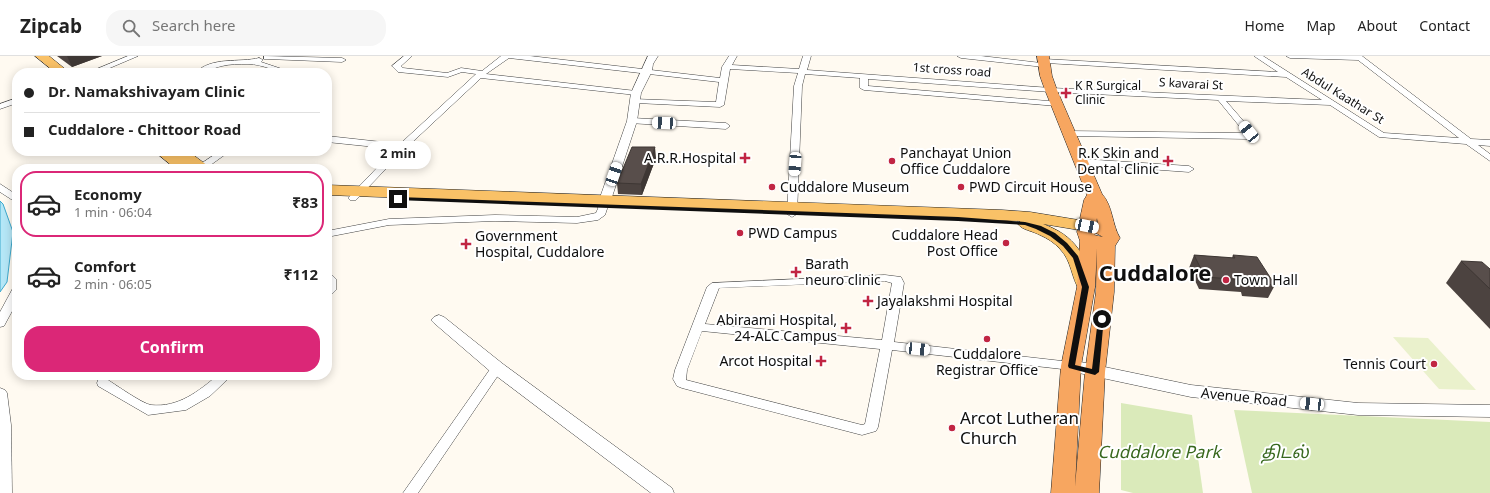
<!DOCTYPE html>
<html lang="en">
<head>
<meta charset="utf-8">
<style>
	body { margin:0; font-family:Georgia,"Noto Sans Tamil",serif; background:#f6f6f6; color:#222; height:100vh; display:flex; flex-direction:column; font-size:15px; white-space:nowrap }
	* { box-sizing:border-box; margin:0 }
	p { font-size:13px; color:#767676 }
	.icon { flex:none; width:22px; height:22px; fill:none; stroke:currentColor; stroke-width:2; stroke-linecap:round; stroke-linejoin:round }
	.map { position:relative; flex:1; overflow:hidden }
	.panel { position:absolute; left:12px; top:108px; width:320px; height:216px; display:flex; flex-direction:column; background:#fff; border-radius:16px; box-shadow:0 2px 10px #0003 }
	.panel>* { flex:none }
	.top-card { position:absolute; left:12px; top:12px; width:320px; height:88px; border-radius:16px; box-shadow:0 2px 10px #0003; display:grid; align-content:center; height:88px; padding:0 12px; background:#fff }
	.end { position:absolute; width:18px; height:18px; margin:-9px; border:5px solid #0f0f0f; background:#fff; box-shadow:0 0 0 2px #fff }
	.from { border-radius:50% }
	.bubble { position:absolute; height:28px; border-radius:14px; background:#fff; box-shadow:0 2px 10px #0003; font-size:13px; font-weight:700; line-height:28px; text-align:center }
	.car { position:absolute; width:12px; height:24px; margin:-12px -6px; border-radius:5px; box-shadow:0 0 3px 1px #0007; background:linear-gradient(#fff 24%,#345 0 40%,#fff 0 76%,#345 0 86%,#fff 0) }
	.top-card b { display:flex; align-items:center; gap:14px; height:38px; font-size:15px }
	.top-card b+b { border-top:1px solid #e0e0e0 }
	.top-card i { width:10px; height:10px; background:#222 }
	ul { padding:7px 0 0; list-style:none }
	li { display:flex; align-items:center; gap:12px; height:66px; margin:0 8px 6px; padding:0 4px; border:2px solid transparent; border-radius:16px }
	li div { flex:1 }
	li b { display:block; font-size:15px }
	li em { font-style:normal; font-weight:700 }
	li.on { border-color:#db2777 }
	li>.icon { width:36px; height:36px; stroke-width:1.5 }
	.button { display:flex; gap:8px; margin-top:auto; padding:8px 12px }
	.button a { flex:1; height:46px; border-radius:16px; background:#db2777; color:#fff; font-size:16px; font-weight:700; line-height:46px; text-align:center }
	header { display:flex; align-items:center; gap:24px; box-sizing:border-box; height:56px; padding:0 20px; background:#fff; border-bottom:1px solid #e0e0e0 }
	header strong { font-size:19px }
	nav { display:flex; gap:22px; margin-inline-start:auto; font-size:14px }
	.search { width:280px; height:36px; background:#f6f6f6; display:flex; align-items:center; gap:10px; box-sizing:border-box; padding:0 14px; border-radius:16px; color:#767676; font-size:15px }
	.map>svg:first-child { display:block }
	.green { fill:#daeaba }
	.pitch { fill:#eaf1cc }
	.water { fill:#b5e7f7; stroke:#3ca9ce }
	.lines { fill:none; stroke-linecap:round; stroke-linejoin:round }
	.minor-casing { stroke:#424242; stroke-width:1 }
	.tertiary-casing { stroke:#424242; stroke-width:1 }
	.primary-casing { stroke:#202020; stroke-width:1 }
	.trunk-casing { stroke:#202020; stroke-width:1 }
	.minor { fill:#fff; fill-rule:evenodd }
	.tertiary { fill:#fff; fill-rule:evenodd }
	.primary { fill:#f9c167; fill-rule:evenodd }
	.trunk { fill:#f7a660; fill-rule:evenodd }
	.wall { fill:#4c4340 }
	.shaded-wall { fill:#3e3734 }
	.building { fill:#584e4b; stroke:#3e3734 }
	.route { fill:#0f0f0f }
	.poi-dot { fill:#c12543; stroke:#fff; stroke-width:1.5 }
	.labels { text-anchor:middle; stroke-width:4; stroke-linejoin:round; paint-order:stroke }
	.far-street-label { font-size:12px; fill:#0f0f0f; stroke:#fff }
	.far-poi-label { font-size:12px; fill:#0f0f0f; stroke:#fff; text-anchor:start }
	.poi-label { font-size:14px; fill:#0f0f0f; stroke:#fff; text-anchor:start }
	.street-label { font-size:14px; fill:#0f0f0f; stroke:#fff }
	.near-poi-label { font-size:17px; fill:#0f0f0f; stroke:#fff; text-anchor:start }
	.near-park-label { font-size:17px; font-style:italic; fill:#38681e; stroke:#fff }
	.town-label { font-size:22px; font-weight:bold; fill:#0f0f0f; stroke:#fff }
</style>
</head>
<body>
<header>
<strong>Zipcab</strong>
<div class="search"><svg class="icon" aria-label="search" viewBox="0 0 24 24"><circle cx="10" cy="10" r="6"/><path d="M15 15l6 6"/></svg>Search here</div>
<nav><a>Home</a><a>Map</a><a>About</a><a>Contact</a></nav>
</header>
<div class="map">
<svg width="1490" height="437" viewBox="0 0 1490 437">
	<rect width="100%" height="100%" fill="#fffaf1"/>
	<g class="green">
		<polygon points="1121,347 1192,359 1203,437 1133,437 1121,434"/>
		<polygon points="1234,354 1490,366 1490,437 1252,437"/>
	</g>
	<polygon class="pitch" points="1393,281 1428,282 1476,334 1439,333"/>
	<polygon class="water" points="0,145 3,148 13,176 7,226 0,236"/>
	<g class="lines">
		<defs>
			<g id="minor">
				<polygon points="128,0 138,0 98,17 87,17"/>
				<polygon points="264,0 342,2 346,4 342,6 267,3 264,3"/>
				<polygon points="404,0 412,0 401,10 403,12 447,17 461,12 482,15 501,0 530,0 720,22 722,11 729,0 737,0 732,9 799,13 803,0 811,0 807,14 1051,32 1322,44 1286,21 1046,7 1048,9 1044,11 961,2 957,0 981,0 1041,7 1041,3 1044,3 1278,16 1254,0 1263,0 1384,77 1459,82 1358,4 1290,2 1286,0 1362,0 1471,83 1490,84 1490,90 1478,89 1490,98 1490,105 1466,88 1379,81 1330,49 1226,45 1253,76 1253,80 1248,83 1070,80 1067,79 1066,77 1067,75 1245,77 1218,44 1051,36 868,23 868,30 1060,46 1061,48 1057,50 864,34 860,32 860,22 805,18 802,30 797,158 792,161 787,158 794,30 798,17 730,13 724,49 720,51 636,47 632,45 633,43 716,46 719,26 509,2 486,18 636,35 640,37 636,39 481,22 405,93 356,144 350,144 348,142 350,140 395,93 327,86 327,80 400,88 476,18 462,16 448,21 398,16 392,10"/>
				<path d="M259 2 263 4 261 6 294 17C277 17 263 8 248 8 239 8 230 8 222 10 212 12 206 17 195 17 212 0 239 7 259 2Z"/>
				<polygon points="17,42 17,47 0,53 0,48"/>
				<polygon points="632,62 726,67 730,70 726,73 629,67 628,65 629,63"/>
				<polygon points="220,95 230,95 205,113 199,113 197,111 199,109"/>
				<polygon points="1082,103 1189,110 1194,113 1189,116 1079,108 1077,106"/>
				<polygon points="0,128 17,139 17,147 0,136"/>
				<polygon points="603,147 608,150 605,159 598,164 577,167 495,165 389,169 327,181 327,175 389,163 495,159 577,161 596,157 600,148"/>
				<polygon points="327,217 331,218 336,223 336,234 331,239 327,240"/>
				<path d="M885 219 901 221 904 227 894 286 1071 306 1075 307 1077 310 1075 313 1071 314 892 294 878 371 876 375 862 379 682 332 677 330 673 323 675 314 707 231 712 227ZM885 225 892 227 882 284 705 268 719 232ZM702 275 880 293 865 368 862 369 686 324 687 314Z"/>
				<polygon points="17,231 17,246 4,270 0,271 0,256 13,232"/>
				<polygon points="497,308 501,309 503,312 501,315 418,437 403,437 493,309"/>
				<path d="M218 319H232L210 340 186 354 148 359 98 330 97 327 98 324 103 322 108 324C116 329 143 348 151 349 178 352 199 335 218 319Z"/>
				<polygon points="0,332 5,334 7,337 11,369 12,437 0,437"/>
			</g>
			<g id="tertiary">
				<polygon points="648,0 658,0 653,8 652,15 641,37 637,65 609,150 607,153 599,153 597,150 627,65 631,37"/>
				<polygon points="439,259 444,261 503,308 672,432 674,437 651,437 491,316 434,267 431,264 434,261"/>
				<polygon points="1071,304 1191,329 1358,347 1490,349 1490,361 1358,359 1191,341 1065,314 1063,310 1065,306"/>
			</g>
			<g id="primary">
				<polygon points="35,0 49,0 70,17 56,17"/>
				<polygon points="154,95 170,95 173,97 172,95 188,95 212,113 193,112 194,113 176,113"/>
				<path d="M327 129 1002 154 1030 156 1097 167 1103 168 1105 172 1103 176 1097 177 1043 168C1076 180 1085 199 1095 231L1092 235 1086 237 1080 235C1071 222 1072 205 1060 193 1055 187 1047 182 1040 179 1033 175 1022 174 1018 168L1020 165 327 139Z"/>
			</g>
			<path id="trunk" d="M1037 0H1049L1052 20 1057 34 1102 138C1113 150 1112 169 1120 182L1115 190 1114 236 1105 316 1099 437H1051L1061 310 1077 231 1080 185 1077 176 1084 144 1087 139 1045 34 1040 20ZM1097 162 1098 168 1096 167ZM1096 177 1103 181 1094 179ZM1097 192 1096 236 1085 316 1075 431 1081 310 1095 231Z"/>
		</defs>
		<use href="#minor" class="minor-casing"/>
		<use href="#tertiary" class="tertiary-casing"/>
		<use href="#primary" class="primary-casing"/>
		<use href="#trunk" class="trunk-casing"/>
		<use href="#minor" class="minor"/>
		<use href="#tertiary" class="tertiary"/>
		<use href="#primary" class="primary"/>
		<use href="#trunk" class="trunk"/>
	</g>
	<g class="wall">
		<polygon points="57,0 102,0 72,11"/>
		<polygon points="656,102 642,139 618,138 617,127"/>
		<polygon points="1194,199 1232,202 1233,199 1275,229 1268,242 1242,240 1241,236 1199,233 1189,212"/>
		<polygon points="1461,205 1490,213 1490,273 1446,227"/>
	</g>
	<g class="shaded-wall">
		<polygon points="67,0 102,0 72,11"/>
		<polygon points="655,91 656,102 642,139 641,128"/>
	</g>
	<g class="building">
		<polygon points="632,91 655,91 641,128 617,127"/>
		<polygon points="1194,199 1235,202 1233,199 1257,201 1275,229 1248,227 1246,224 1205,221"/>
		<polygon points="1461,205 1482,206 1490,213 1490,233"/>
	</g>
	<polygon class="route" points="398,141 958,161 1025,166 1041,170 1055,177 1067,187 1078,200 1089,231 1075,309 1092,313 1098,263 1099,261 1104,261 1099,316 1095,319 1069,312 1068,310 1082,231 1073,202 1063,190 1050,180 1036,173 1025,169 958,165 396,144 396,142"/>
	<g class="poi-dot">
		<path d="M1064 31h4v4h4v4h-4v4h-4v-4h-4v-4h4z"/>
		<path d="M743 96h4v4h4v4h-4v4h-4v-4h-4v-4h4z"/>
		<circle cx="892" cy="105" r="4"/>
		<path d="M1166 99h4v4h4v4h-4v4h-4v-4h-4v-4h4z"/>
		<circle cx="772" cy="131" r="4"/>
		<circle cx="961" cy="131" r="4"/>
		<circle cx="740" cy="177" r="4"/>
		<circle cx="1006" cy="187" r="4"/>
		<path d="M464 182h4v4h4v4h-4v4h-4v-4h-4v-4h4z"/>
		<path d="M794 210h4v4h4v4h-4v4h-4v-4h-4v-4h4z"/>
		<circle cx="1226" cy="224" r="4"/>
		<path d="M866 239h4v4h4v4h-4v4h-4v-4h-4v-4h4z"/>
		<path d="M844 266h4v4h4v4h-4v4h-4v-4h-4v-4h4z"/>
		<circle cx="987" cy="283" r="4"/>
		<path d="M819 299h4v4h4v4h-4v4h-4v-4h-4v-4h4z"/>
		<circle cx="1434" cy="308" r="4"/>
		<circle cx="952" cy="372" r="4"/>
	</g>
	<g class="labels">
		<g class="far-street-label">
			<text transform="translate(952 14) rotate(4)" y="4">1st cross road</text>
			<text transform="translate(1191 28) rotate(3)" y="4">S kavarai St</text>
			<text transform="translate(1343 40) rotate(32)" y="4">Abdul Kaathar St</text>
		</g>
		<g class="far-poi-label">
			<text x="1075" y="34">K R Surgical<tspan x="1075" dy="14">Clinic</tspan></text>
		</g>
		<g class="poi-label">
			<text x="900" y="102">Panchayat Union<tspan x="900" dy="16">Office Cuddalore</tspan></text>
			<text x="1159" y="102" text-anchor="end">R.K Skin and<tspan x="1159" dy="16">Dental Clinic</tspan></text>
			<text x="736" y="107" text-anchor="end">A.R.R.Hospital</text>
			<text x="780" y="136">Cuddalore Museum</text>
			<text x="969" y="136">PWD Circuit House</text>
			<text x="748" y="182">PWD Campus</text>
			<text x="998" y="184" text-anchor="end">Cuddalore Head<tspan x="998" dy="16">Post Office</tspan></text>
			<text x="475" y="185">Government<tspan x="475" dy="16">Hospital, Cuddalore</tspan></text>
			<text x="805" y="213">Barath<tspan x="805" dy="16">neuro clinic</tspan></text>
			<text x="1234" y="229">Town Hall</text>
			<text x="877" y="250">Jayalakshmi Hospital</text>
			<text x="837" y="269" text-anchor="end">Abiraami Hospital,<tspan x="837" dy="16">24-ALC Campus</tspan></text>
			<text x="987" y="303" text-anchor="middle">Cuddalore<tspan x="987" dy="16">Registrar Office</tspan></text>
			<text x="812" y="310" text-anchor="end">Arcot Hospital</text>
			<text x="1426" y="313" text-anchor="end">Tennis Court</text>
		</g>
		<g class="street-label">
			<text transform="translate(1244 341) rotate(6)" y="5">Avenue Road</text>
		</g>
		<g class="near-poi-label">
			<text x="960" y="368">Arcot Lutheran<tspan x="960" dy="20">Church</tspan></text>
		</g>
		<g class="near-park-label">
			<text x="1159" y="402">Cuddalore Park</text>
			<text x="1285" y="402">திடல்</text>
		</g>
		<g class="town-label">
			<text x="1155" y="225">Cuddalore</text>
		</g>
	</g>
</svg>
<i class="end from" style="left:1102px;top:263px"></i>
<i class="end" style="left:398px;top:143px"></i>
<div class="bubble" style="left:365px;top:85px;width:66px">2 min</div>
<i class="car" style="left:664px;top:67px;rotate:273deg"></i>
<i class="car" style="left:1249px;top:76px;rotate:321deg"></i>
<i class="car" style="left:795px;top:108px;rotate:184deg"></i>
<i class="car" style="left:614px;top:118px;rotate:19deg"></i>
<i class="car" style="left:1087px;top:170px;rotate:102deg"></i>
<i class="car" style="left:918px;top:293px;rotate:96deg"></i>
<i class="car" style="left:1312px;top:348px;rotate:276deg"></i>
<div class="top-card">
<b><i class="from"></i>Dr. Namakshivayam Clinic</b>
<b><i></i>Cuddalore - Chittoor Road</b>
</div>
<section class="panel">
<ul>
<li class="on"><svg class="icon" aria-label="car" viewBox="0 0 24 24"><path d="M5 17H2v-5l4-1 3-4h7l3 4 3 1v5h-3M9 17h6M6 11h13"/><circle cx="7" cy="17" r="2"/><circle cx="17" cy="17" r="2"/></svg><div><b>Economy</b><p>1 min · 06:04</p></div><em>₹83</em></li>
<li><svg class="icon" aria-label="car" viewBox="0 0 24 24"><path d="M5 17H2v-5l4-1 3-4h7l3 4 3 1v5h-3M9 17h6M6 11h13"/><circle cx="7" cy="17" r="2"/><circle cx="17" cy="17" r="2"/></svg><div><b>Comfort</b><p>2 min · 06:05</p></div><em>₹112</em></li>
</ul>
<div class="button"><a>Confirm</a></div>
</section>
</div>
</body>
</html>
